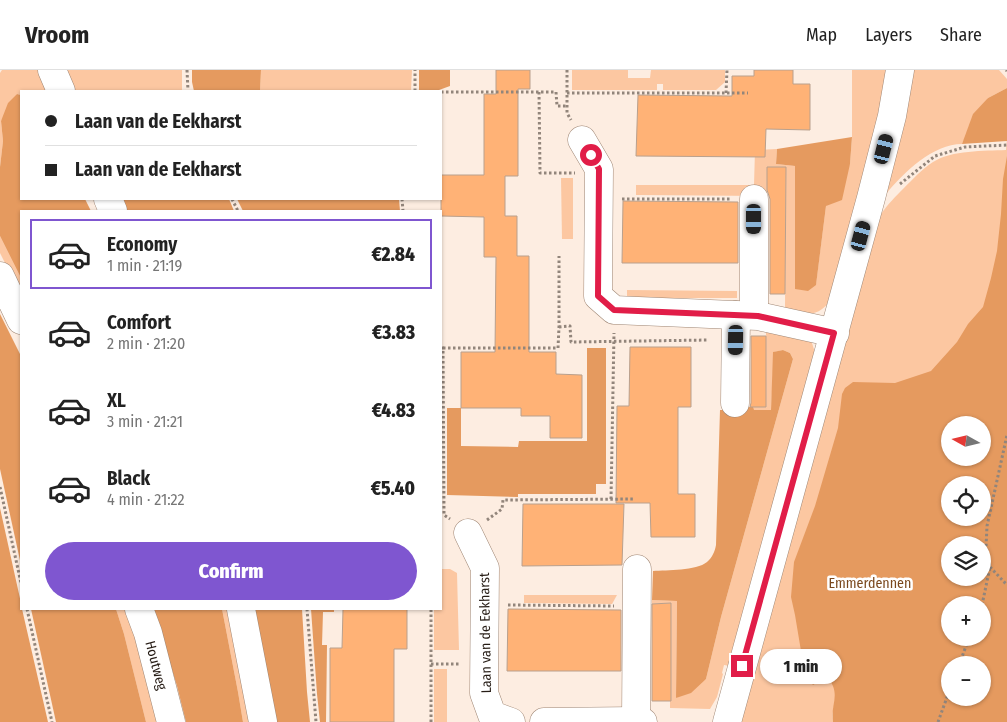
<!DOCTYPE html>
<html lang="en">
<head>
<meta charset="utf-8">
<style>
	body { margin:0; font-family:"Fira Sans Condensed",sans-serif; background:#f2f2f2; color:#222; height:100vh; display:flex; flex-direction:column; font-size:19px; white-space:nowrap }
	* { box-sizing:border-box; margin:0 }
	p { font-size:16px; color:#767676 }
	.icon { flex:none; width:28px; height:28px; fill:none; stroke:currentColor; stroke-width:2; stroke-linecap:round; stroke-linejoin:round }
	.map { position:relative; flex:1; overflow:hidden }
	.panel { position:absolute; left:20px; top:140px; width:422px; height:400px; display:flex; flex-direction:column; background:#fff; border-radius:0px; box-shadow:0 1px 4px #0004 }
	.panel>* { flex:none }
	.guide { position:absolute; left:20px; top:20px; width:422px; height:110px; border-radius:0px; box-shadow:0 1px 4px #0004; display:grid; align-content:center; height:110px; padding:0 25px; background:#fff }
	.needle { width:32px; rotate:278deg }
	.buttons { position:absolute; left:941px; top:346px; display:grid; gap:10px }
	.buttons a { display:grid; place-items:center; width:50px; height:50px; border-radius:50%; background:#fff; box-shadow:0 1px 4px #0004; font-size:25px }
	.end { position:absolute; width:22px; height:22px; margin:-11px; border:6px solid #e11d48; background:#fff; box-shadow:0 0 0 2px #fff }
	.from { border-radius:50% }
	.bubble { position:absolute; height:35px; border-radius:18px; background:#fff; box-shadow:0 1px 4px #0004; font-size:16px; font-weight:800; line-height:35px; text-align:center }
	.car { position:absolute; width:15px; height:30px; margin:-15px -8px; border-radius:6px; box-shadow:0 0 4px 1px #0007; background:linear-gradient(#222 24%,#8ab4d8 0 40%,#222 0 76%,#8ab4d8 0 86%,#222 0) }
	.guide b { display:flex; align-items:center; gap:18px; height:48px; font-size:19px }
	.guide b+b { border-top:1px solid #e0e0e0 }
	.guide i { width:12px; height:12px; background:#222 }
	ul { padding:9px 0 0; list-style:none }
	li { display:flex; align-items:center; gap:15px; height:70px; margin:0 10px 8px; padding:0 15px; border:2px solid transparent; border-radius:0px }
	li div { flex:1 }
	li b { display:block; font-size:19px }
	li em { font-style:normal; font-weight:800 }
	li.current { border-color:#7f56d0 }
	li>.icon { width:45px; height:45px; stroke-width:1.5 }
	.button { display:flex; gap:10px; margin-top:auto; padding:10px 25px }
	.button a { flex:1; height:58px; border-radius:30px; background:#7f56d0; color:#fff; font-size:20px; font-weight:800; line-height:58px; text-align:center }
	header { display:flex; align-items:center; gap:30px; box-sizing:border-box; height:70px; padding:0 25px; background:#fff; border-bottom:1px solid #e0e0e0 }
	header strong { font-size:24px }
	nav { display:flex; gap:28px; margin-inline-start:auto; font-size:18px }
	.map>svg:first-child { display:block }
	.green { fill:#fcc7a1; fill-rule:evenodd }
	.forest { fill:#e59a5f; fill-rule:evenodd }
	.building { fill:#ffb276; stroke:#b9a08d }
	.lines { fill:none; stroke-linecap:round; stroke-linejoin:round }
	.minor-casing { stroke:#9f8674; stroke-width:29 }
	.path { stroke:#92857b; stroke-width:3; stroke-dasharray:2.5 2.5; stroke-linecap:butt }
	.minor { stroke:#fff; stroke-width:28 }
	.route { stroke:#e11d48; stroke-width:6 }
	.labels { text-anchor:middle; stroke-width:5; stroke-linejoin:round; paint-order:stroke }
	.park-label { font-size:14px; fill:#7a481d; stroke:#fff }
	.street-label { font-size:14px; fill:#261c15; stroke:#fff }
</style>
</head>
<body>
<header>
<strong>Vroom</strong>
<nav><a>Map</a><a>Layers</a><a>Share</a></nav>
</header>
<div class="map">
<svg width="1007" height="652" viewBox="0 0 1007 652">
	<rect width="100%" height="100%" fill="#fdede1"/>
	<g class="green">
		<polygon points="2,0 40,0 50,21 21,21 21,25 17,24 1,51 3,71 0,97 0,3"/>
		<polygon points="62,0 182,0 182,21 72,21"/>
		<polygon points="261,0 412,0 411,21 260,21"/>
		<polygon points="572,0 628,0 628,8 650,8 651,0 725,0 725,12 716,20 663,20 663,14 657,14 657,20 572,20"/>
		<path d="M852 0H887L886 16 835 224C819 248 812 245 786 240L785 237 786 97H767V126L636 125V115H754L755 80 777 79 776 94 795 96V219L816 214 826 136 850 94 852 67Z"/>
		<path d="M909 0H999L1007 9V18L988 28 966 66 962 74C933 74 904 102 886 124Z"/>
		<path d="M1007 68V652L836 627 832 646 833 652H735L881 144C888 134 895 127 904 118 913 109 922 99 933 92 952 80 984 81 1006 80ZM950 355H982V388H950ZM950 415H982V448H950ZM950 475H982V508H950ZM950 535H982V568H950ZM950 595H982V628H950Z"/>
		<polygon points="561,108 573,108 573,169 562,169"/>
		<polygon points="0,166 21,208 21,225 0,183"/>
		<polygon points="627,220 737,221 737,228 627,228"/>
		<polygon points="766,259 809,269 812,273 816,286 730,596 724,595 722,603 723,604 717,627 710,639 670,638 670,533 652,534 652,530 677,531 676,628 706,609 721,547 793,289 790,283 783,280 774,282 771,341 753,340 753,337 766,337"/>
		<polygon points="441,499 450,499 457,503 459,580 434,580 434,539 441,539"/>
		<polygon points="524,525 617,525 612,534 524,533"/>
		<polygon points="116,539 133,539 166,652 146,652 124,564"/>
		<polygon points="222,539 230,539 252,652 243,652 238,622"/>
		<rect x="434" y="599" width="13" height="53"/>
	</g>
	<g class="forest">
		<polygon points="192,0 261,0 260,21 194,21 192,12"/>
		<polygon points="419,0 450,0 450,16 439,20 419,20"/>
		<polygon points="1007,18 1007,71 962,74 973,44 988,28"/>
		<polygon points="17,24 21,25 21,129 85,129 91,141 21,141 21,208 0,166 0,97 3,71 1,51 8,33"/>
		<polygon points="852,67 850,94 842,130 826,136 816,215 808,221 795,219 795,96 776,94 777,79"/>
		<path d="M1007 86V652H833C830 634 842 624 827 607L813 615 805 605 795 545 791 527 794 492 815 436 838 358 842 324 845 318 853 312 895 313 931 301 957 272 968 254 983 237 991 208 997 181 1001 144 1003 109ZM950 355H982V388H950ZM950 415H982V448H950ZM950 475H982V508H950ZM950 535H982V568H950ZM950 595H982V628H950Z"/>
		<polygon points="119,129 229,129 234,141 124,141"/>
		<polygon points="237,129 399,129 400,141 243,141"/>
		<polygon points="0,244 21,286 21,495 0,399"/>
		<polygon points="587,278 606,278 606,414 596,414 596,424 518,424 518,427 447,425 447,338 461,338 461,376 518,377 519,371 587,371"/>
		<path d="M783 280 790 283 793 289 721 547 706 609 691 623 676 628 677 531 652 530 653 501C667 500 696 501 707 492 712 488 715 481 716 475L720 340H747V337H753L754 340H771L773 282Z"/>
		<polygon points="0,438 21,533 21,539 22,539 48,652 0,652"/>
		<polygon points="31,539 116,539 124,564 146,652 56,652"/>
		<polygon points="153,539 222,539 238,622 243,652 186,652 177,616"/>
		<polygon points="251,539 302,539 307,622 310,652 273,652"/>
		<polygon points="311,539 334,539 334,542 323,542 322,575 327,575 326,652 320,652 317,624"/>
	</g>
	<g class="building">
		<polygon points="496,0 530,0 530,19 518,19 518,106 505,106 505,146 517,146 517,186 529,186 529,282 556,282 556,304 582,305 582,368 550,368 550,346 521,346 521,338 461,338 461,282 495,282 496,187 484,187 484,147 441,146 441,105 484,105 484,24 496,24"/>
		<polygon points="754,0 793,0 793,14 810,14 810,60 766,59 765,87 636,86 638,25 732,26 732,6 754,6"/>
		<polygon points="767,97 786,97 785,224 770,224 770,129 767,120"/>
		<polygon points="623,131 738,132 738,193 622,193"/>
		<polygon points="751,266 766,266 766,337 750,337 751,333"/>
		<polygon points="630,277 691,277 691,337 678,337 678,424 695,424 695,467 651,467 650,433 616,433 617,336 629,336"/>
		<polygon points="523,434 624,434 622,495 522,496"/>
		<polygon points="671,533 671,631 652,631 652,534"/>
		<polygon points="343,539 407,539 407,579 394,579 394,652 330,652 330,578 342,578"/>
		<polygon points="508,539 621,540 621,601 507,601"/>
	</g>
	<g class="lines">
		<defs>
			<g id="minor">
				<polyline points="52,0 61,21"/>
				<polyline points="582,70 599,99 598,226 614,240 758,246 835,263"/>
				<polyline points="108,129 113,141"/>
				<polyline points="0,206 21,250"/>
				<polyline points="754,245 754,129"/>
				<polyline points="735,333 736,245"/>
				<polyline points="468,463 485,498 484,623 492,645 511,652"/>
				<path id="s1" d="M139 539 148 563 171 652"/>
				<polyline points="241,539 263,652"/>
				<polyline points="636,651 637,499"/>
				<polyline points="544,652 636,651 643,652"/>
				<polyline points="727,652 871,128 892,46 900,0"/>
			</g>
		</defs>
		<use href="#minor" class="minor-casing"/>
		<g class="path">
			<polyline points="187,0 188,21"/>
			<polyline points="567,0 567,43 571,50"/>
			<polyline points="1006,0 1007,1"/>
			<polyline points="415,21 415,0"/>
			<polyline points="441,22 556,22 557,36 567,36"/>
			<polyline points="539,22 540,103 575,103"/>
			<polyline points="567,23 748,23"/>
			<polyline points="726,23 727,0"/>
			<polyline points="900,114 935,86 965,77 1007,75"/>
			<polyline points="232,129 238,141"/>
			<polyline points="402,129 403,141"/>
			<polyline points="622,129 731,129"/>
			<polyline points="559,257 570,256 571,272 708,270"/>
			<polyline points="441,278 443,278 444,445 450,449"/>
			<polyline points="443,278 558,278 559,257 559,186"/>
			<polyline points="0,417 21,513"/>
			<polyline points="611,429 614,263"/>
			<polyline points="487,450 502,439 503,430 635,429"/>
			<polyline points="990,497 1007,515"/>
			<polyline points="508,535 614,536"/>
			<polyline points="982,535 990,497 986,477 987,456 1007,365"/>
			<polyline points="27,539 52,652"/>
			<polyline points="307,539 316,652"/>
			<polyline points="431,594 461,594"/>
			<polyline points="959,595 969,568"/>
			<polyline points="431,652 431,539"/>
			<polyline points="938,652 950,619"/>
		</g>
		<use href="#minor" class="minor"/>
	</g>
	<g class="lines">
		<polyline class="route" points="591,85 599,99 598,226 614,240 758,246 834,263 742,596"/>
	</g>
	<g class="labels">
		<g class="park-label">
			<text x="870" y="518">Emmerdennen</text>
		</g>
		<g class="street-label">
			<text transform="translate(485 563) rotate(-91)" y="5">Laan van de Eekharst</text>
			<text dy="5" stroke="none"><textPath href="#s1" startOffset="59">Houtweg</textPath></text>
		</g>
	</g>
</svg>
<div class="buttons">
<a><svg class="needle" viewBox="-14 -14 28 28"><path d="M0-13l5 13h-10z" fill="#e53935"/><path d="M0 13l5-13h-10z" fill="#767676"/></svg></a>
<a><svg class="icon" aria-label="locate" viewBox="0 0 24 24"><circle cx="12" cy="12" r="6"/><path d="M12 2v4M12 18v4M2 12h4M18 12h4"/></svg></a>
<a><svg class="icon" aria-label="layers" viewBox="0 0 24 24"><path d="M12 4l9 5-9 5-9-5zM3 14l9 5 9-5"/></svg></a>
<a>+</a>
<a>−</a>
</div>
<i class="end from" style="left:591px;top:85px"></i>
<i class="end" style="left:742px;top:596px"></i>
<div class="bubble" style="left:760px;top:579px;width:82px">1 min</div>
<i class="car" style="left:884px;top:79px;rotate:14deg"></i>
<i class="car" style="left:754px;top:149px;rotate:180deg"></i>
<i class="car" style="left:861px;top:166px;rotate:15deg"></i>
<i class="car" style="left:736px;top:270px;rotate:181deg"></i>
<div class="guide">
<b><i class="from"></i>Laan van de Eekharst</b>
<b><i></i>Laan van de Eekharst</b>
</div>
<section class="panel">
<ul>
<li class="current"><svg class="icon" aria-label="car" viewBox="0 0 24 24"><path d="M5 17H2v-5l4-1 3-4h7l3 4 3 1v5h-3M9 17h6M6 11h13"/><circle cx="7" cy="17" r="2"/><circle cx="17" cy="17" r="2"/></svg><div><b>Economy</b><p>1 min · 21:19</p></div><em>€2.84</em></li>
<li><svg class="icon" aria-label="car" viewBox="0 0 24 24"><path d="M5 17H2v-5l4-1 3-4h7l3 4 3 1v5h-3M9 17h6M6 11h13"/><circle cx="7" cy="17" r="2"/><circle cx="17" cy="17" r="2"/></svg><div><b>Comfort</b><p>2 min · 21:20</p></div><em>€3.83</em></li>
<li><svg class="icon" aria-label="car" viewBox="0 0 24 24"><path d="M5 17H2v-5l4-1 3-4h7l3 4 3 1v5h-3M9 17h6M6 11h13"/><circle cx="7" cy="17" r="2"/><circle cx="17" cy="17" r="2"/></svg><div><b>XL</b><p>3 min · 21:21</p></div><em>€4.83</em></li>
<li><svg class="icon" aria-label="car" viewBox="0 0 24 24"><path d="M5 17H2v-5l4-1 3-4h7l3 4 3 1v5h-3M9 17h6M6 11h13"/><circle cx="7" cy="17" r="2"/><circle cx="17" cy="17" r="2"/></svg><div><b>Black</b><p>4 min · 21:22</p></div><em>€5.40</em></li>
</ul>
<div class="button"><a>Confirm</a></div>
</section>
</div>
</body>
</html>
